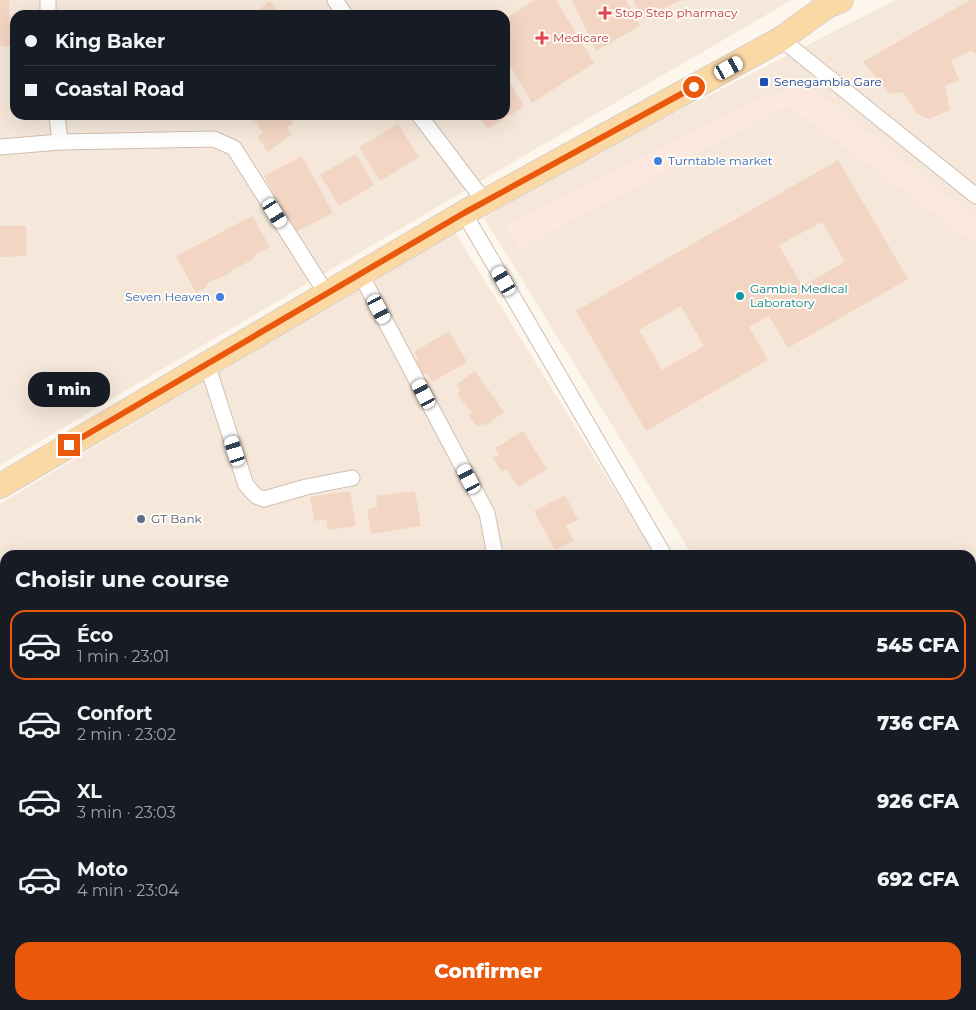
<!DOCTYPE html>
<html lang="fr">
<head>
<meta charset="utf-8">
<style>
	body { margin:0; font-family:Montserrat,sans-serif; background:#242831; color:#f1f3f6; height:100vh; display:flex; flex-direction:column; font-size:19px; white-space:nowrap }
	* { box-sizing:border-box; margin:0 }
	p { font-size:16px; color:#9ea1a6 }
	.icon { flex:none; width:28px; height:28px; fill:none; stroke:currentColor; stroke-width:2; stroke-linecap:round; stroke-linejoin:round }
	.map { position:relative; flex:1; overflow:hidden }
	.sheet { position:absolute; left:0px; top:550px; width:976px; height:460px; display:flex; flex-direction:column; background:#171b24; border-radius:15px 15px 0 0; box-shadow:0 5px 20px #0002 }
	.sheet>* { flex:none }
	.guide { position:absolute; left:10px; top:10px; width:500px; height:110px; border-radius:15px; box-shadow:0 5px 20px #0002; display:grid; align-content:center; height:110px; padding:0 15px; background:#171b24 }
	.end { position:absolute; width:22px; height:22px; margin:-11px; border:6px solid #ea580c; background:#fff; box-shadow:0 0 0 2px #fff }
	.from { border-radius:50% }
	.bubble { position:absolute; height:35px; border-radius:15px; background:#171b24; box-shadow:0 5px 20px #0002; font-size:16px; font-weight:800; line-height:35px; text-align:center }
	.car { position:absolute; width:15px; height:30px; margin:-15px -8px; border-radius:6px; box-shadow:0 0 4px 1px #0007; background:linear-gradient(#fff 24%,#345 0 40%,#fff 0 76%,#345 0 86%,#fff 0) }
	.guide b { display:flex; align-items:center; gap:18px; height:48px; font-size:19px }
	.guide b+b { border-top:1px solid #363941 }
	.guide i { width:12px; height:12px; background:#f1f3f6 }
	ul { padding:0; list-style:none }
	li { display:flex; align-items:center; gap:15px; height:70px; margin:0 10px 8px; padding:0 5px; border:2px solid transparent; border-radius:15px }
	li div { flex:1 }
	li b { display:block; font-size:19px }
	li em { font-style:normal; font-weight:800 }
	li.current { border-color:#ea580c }
	li>.icon { width:45px; height:45px; stroke-width:1.5 }
	h2 { padding:0 15px; font-size:22px; line-height:60px }
	.cta { display:flex; gap:10px; margin-top:auto; padding:10px 15px }
	.cta a { flex:1; height:58px; border-radius:15px; background:#ea580c; color:#fff; font-size:20px; font-weight:800; line-height:58px; text-align:center }
	.map>svg:first-child { display:block }
	.residential { fill:#f5e8da; fill-rule:evenodd }
	.commercial { fill:#fde8e0 }
	.building { fill:#f3d5c3; fill-rule:evenodd }
	.lines { fill:none; stroke-linecap:round; stroke-linejoin:round }
	.street-casing { stroke:#d1beb0; stroke-width:17 }
	.primary-casing { stroke:#dad1cd; stroke-width:26 }
	.street { stroke:#fff; stroke-width:15 }
	.primary { stroke:#fbd9a5; stroke-width:24 }
	.route { stroke:#ea580c; stroke-width:6 }
	.health-dot { fill:#e0444e; stroke:#fffaf3; stroke-width:2 }
	.transit-dot { fill:#1a4fb4; stroke:#fffaf3; stroke-width:2 }
	.shop-dot { fill:#3f7fe0; stroke:#fffaf3; stroke-width:2 }
	.culture-dot { fill:#0f9aa8; stroke:#fffaf3; stroke-width:2 }
	.service-dot { fill:#5c6f8a; stroke:#fffaf3; stroke-width:2 }
	.labels { text-anchor:middle; stroke-width:4; stroke-linejoin:round; paint-order:stroke }
	.health-label { font-size:12px; fill:#be3a42; stroke:#fffaf3; text-anchor:start }
	.transit-label { font-size:12px; fill:#164399; stroke:#fffaf3; text-anchor:start }
	.shop-label { font-size:12px; fill:#366cbe; stroke:#fffaf3; text-anchor:start }
	.culture-label { font-size:12px; fill:#0d838f; stroke:#fffaf3; text-anchor:start }
	.service-label { font-size:12px; fill:#4e5e75; stroke:#fffaf3; text-anchor:start }
</style>
</head>
<body>
<div class="map">
<svg width="976" height="1010" viewBox="0 0 976 1010">
	<rect width="100%" height="100%" fill="#fdf6ec"/>
	<g class="residential">
		<path d="M0 0H792L503 168 0 465ZM15 15H505V115H15Z"/>
		<polygon points="896,0 976,0 976,1010 971,1005 971,555 692,555 484,218 580,161"/>
		<polygon points="454,231 655,555 5,555 5,1005 934,1005 937,1010 0,1010 0,504"/>
	</g>
	<polygon class="commercial" points="788,89 816,91 976,218 976,245 788,105 519,249 504,226 766,96"/>
	<g class="building">
		<polygon points="0,0 9,0 10,46 0,46"/>
		<polygon points="534,0 556,0 594,63 532,103 505,57 505,19"/>
		<polygon points="572,0 626,0 640,26 596,51"/>
		<polygon points="633,0 681,0 644,19"/>
		<polygon points="970,0 976,0 976,54 971,51 951,60 959,80 945,86 950,110 929,119 917,114 903,92 889,94 863,62"/>
		<polygon points="269,1 282,15 253,15"/>
		<polygon points="505,75 524,106 488,129 477,115 505,115"/>
		<polygon points="250,115 287,115 293,123 287,128 292,134 268,152 257,137 263,132"/>
		<polygon points="398,124 419,157 380,181 359,147"/>
		<polygon points="356,154 374,185 339,206 320,175"/>
		<polygon points="302,156 333,213 294,233 264,176"/>
		<path d="M838 160 908 279 788 348 769 316 749 327 768 360 646 431 576 311ZM822 222 845 262 802 286 779 245ZM681 306 704 346 662 370 639 330Z"/>
		<polygon points="252,216 270,247 258,253 251,261 235,268 227,275 209,282 205,288 196,293 176,256"/>
		<polygon points="0,226 26,226 27,256 0,257"/>
		<polygon points="449,331 467,362 432,382 427,373 420,377 411,363 418,359 414,352"/>
		<polygon points="475,371 504,412 485,426 483,423 477,427 469,415 472,413 457,394 461,391 456,385"/>
		<polygon points="523,431 547,469 518,487 506,469 502,472 493,458 499,455 495,448"/>
		<polygon points="350,491 356,526 328,530 326,519 314,521 310,497"/>
		<polygon points="415,491 421,526 371,534 367,509 377,507 376,496"/>
		<polygon points="565,495 578,520 566,526 574,541 555,550 534,511"/>
		<polygon points="976,661 976,693 971,686 971,664"/>
		<polygon points="971,923 976,931 976,941 971,944"/>
		<polygon points="976,958 976,1010 973,1010 970,1005 971,1005 971,961"/>
		<polygon points="254,1005 289,1005 293,1010 258,1010"/>
		<polygon points="450,1005 481,1005 482,1010 437,1010"/>
		<polygon points="500,1005 528,1005 528,1007 522,1010 502,1010"/>
		<polygon points="557,1005 573,1005 576,1010 583,1005 591,1005 594,1010 548,1010"/>
		<polygon points="642,1005 654,1005 645,1010"/>
		<polygon points="817,1005 876,1005 867,1010 820,1010"/>
	</g>
	<g class="lines">
		<defs>
			<g id="street">
				<polyline points="335,0 345,15"/>
				<polyline points="48,15 48,0"/>
				<polyline points="781,39 976,196"/>
				<polyline points="57,115 60,142"/>
				<polyline points="419,115 485,202"/>
				<polyline points="0,147 60,142 214,139 234,148 326,293"/>
				<polyline points="464,213 664,555"/>
				<polyline points="361,275 487,513 495,555"/>
				<polyline points="207,364 246,485 256,496 264,499 306,487 352,478"/>
				<polyline points="971,619 976,615"/>
				<polyline points="0,800 5,799"/>
				<polyline points="971,808 976,815"/>
				<polyline points="0,853 5,881"/>
				<polyline points="27,1005 28,1010"/>
				<polyline points="619,1005 622,1010"/>
				<polyline points="930,1005 933,1010"/>
				<polyline points="333,1010 343,1005"/>
				<polyline points="722,1010 731,1005"/>
			</g>
			<polyline id="primary" points="0,486 464,213 781,39 827,6 841,0"/>
		</defs>
		<use href="#street" class="street-casing"/>
		<use href="#primary" class="primary-casing"/>
		<use href="#street" class="street"/>
		<use href="#primary" class="primary"/>
	</g>
	<g class="lines">
		<polyline class="route" points="69,445 464,213 694,87"/>
	</g>
	<g class="health-dot">
		<path d="M602.5 5.5h5v5h5v5h-5v5h-5v-5h-5v-5h5z"/>
		<path d="M539.5 30.5h5v5h5v5h-5v5h-5v-5h-5v-5h5z"/>
	</g>
	<rect class="transit-dot" x="759" y="77" width="10" height="10" rx="2.5"/>
	<g class="shop-dot">
		<circle cx="658" cy="161" r="5"/>
		<circle cx="220" cy="297" r="5"/>
	</g>
	<circle class="culture-dot" cx="740" cy="296" r="5"/>
	<circle class="service-dot" cx="141" cy="519" r="5"/>
	<g class="labels">
		<g class="health-label">
			<text x="615" y="17">Stop Step pharmacy</text>
			<text x="553" y="42">Medicare</text>
		</g>
		<g class="transit-label">
			<text x="774" y="86">Senegambia Gare</text>
		</g>
		<g class="shop-label">
			<text x="668" y="165">Turntable market</text>
			<text x="210" y="301" text-anchor="end">Seven Heaven</text>
		</g>
		<g class="culture-label">
			<text x="750" y="293">Gambia Medical<tspan x="750" dy="14">Laboratory</tspan></text>
		</g>
		<g class="service-label">
			<text x="151" y="523">GT Bank</text>
		</g>
	</g>
</svg>
<i class="end from" style="left:694px;top:87px"></i>
<i class="end" style="left:69px;top:445px"></i>
<div class="bubble" style="left:28px;top:372px;width:82px">1 min</div>
<i class="car" style="left:729px;top:68px;rotate:61deg"></i>
<i class="car" style="left:275px;top:213px;rotate:148deg"></i>
<i class="car" style="left:504px;top:281px;rotate:330deg"></i>
<i class="car" style="left:379px;top:309px;rotate:152deg"></i>
<i class="car" style="left:424px;top:394px;rotate:332deg"></i>
<i class="car" style="left:235px;top:451px;rotate:342deg"></i>
<i class="car" style="left:469px;top:479px;rotate:332deg"></i>
<div class="guide">
<b><i class="from"></i>King Baker</b>
<b><i></i>Coastal Road</b>
</div>
<section class="sheet">
<h2>Choisir une course</h2>
<ul>
<li class="current"><svg class="icon" aria-label="car" viewBox="0 0 24 24"><path d="M5 17H2v-5l4-1 3-4h7l3 4 3 1v5h-3M9 17h6M6 11h13"/><circle cx="7" cy="17" r="2"/><circle cx="17" cy="17" r="2"/></svg><div><b>Éco</b><p>1 min · 23:01</p></div><em>545 CFA</em></li>
<li><svg class="icon" aria-label="car" viewBox="0 0 24 24"><path d="M5 17H2v-5l4-1 3-4h7l3 4 3 1v5h-3M9 17h6M6 11h13"/><circle cx="7" cy="17" r="2"/><circle cx="17" cy="17" r="2"/></svg><div><b>Confort</b><p>2 min · 23:02</p></div><em>736 CFA</em></li>
<li><svg class="icon" aria-label="car" viewBox="0 0 24 24"><path d="M5 17H2v-5l4-1 3-4h7l3 4 3 1v5h-3M9 17h6M6 11h13"/><circle cx="7" cy="17" r="2"/><circle cx="17" cy="17" r="2"/></svg><div><b>XL</b><p>3 min · 23:03</p></div><em>926 CFA</em></li>
<li><svg class="icon" aria-label="car" viewBox="0 0 24 24"><path d="M5 17H2v-5l4-1 3-4h7l3 4 3 1v5h-3M9 17h6M6 11h13"/><circle cx="7" cy="17" r="2"/><circle cx="17" cy="17" r="2"/></svg><div><b>Moto</b><p>4 min · 23:04</p></div><em>692 CFA</em></li>
</ul>
<div class="cta"><a>Confirmer</a></div>
</section>
</div>
</body>
</html>
